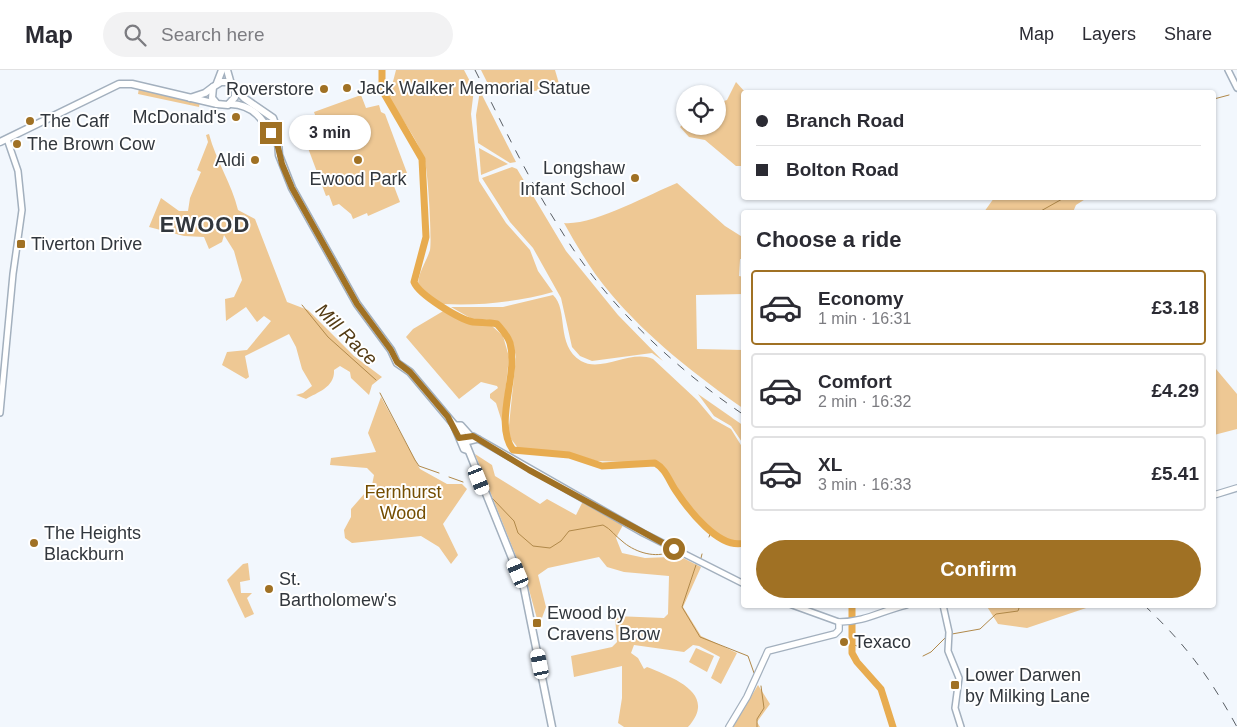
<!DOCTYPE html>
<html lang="en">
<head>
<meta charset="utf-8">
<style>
	body { margin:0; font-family:Helvetica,sans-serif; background:#f2f2f3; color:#2b2b33; height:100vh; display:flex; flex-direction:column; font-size:19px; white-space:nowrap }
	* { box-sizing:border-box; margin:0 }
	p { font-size:16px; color:#7c7c81 }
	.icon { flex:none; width:28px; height:28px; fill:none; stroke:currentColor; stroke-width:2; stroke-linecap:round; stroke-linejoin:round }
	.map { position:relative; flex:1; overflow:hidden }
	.details { position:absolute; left:741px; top:140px; width:475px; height:398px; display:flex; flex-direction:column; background:#fff; border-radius:5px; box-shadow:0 1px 4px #0004 }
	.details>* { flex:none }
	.hud { position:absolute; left:741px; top:20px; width:475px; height:110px; border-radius:5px; box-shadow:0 1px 4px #0004; display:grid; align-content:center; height:110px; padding:0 15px; background:#fff }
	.fabs { position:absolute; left:676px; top:15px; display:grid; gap:10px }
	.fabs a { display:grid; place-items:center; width:50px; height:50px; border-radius:50%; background:#fff; box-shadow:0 1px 4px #0004; font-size:25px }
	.end { position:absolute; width:22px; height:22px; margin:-11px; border:6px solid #a07124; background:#fff; box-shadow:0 0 0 2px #fff }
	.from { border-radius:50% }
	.bubble { position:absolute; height:35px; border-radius:18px; background:#fff; box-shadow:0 1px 4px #0004; font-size:16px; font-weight:600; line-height:35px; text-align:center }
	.car { position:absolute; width:15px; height:30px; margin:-15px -8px; border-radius:6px; box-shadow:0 0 4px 1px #0007; background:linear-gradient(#fff 24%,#345 0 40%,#fff 0 76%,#345 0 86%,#fff 0) }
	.hud b { display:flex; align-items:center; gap:18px; height:48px; font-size:19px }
	.hud b+b { border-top:1px solid #e1e1e2 }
	.hud i { width:12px; height:12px; background:#2b2b33 }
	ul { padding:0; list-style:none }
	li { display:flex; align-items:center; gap:15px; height:75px; margin:0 10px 8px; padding:0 5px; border:2px solid #e1e1e2; border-radius:5px }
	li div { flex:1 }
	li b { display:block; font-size:19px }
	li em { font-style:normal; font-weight:600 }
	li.selected { border-color:#a07124 }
	li>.icon { width:45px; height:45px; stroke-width:1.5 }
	h2 { padding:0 15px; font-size:22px; line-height:60px }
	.primary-button { display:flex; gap:10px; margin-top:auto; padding:10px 15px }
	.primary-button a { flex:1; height:58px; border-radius:30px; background:#a07124; color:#fff; font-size:20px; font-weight:600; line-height:58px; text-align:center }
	header { display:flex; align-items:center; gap:30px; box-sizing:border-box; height:70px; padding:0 25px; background:#fff; border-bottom:1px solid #e1e1e2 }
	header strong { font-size:24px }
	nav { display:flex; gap:28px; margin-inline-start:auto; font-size:18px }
	.search { width:350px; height:45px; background:#f2f2f3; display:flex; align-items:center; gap:12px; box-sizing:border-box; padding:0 18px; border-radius:28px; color:#7c7c81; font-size:19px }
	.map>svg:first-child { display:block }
	.green { fill:#eec894 }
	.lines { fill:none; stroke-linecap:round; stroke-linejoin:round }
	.stream { stroke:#b1894a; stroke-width:1 }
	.river { stroke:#e8ac50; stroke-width:7 }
	.tertiary-casing { stroke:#a3b0be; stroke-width:8 }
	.secondary-casing { stroke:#a3b0be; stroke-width:8 }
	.primary-casing { stroke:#a3b0be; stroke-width:9 }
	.trunk-casing { stroke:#a3b0be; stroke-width:9 }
	.tertiary { stroke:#fff; stroke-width:5 }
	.secondary { stroke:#fff; stroke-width:5.5 }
	.primary { stroke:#fff; stroke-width:6 }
	.trunk { stroke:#fff; stroke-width:6 }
	.rail { stroke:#585d63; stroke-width:1; stroke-dasharray:9 9; stroke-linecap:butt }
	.route { stroke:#a07124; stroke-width:6 }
	.poi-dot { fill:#a07124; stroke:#fff; stroke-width:2 }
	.labels { text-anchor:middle; stroke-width:4; stroke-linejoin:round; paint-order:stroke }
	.poi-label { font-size:18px; fill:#32373d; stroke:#fff; text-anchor:start }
	.park-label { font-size:18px; fill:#744d00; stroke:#fff }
	.water-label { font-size:19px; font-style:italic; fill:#533b14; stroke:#fff }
	.district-label { font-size:22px; font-weight:bold; letter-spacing:1px; fill:#32373d; stroke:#fff }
</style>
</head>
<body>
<header>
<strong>Map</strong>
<div class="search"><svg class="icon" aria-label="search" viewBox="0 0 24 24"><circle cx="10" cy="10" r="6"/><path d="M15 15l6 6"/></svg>Search here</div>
<nav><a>Map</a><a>Layers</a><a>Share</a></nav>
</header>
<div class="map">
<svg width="1237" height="657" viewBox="0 0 1237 657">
	<rect width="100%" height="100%" fill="#f2f7fd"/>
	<g class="green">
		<path d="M396 0H464L474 19 471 44 479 111 506 153 530 180 538 201 553 222C517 232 479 236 442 234 433 233 423 222 418 216 418 202 426 193 430 180 432 170 428 97 424 88 416 67 400 47 389 27Z"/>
		<polygon points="481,0 555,0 560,17 522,23 488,14"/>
		<polygon points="736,12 745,22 744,96 736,96 705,70 689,67 680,57 684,53 685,56 718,56 718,33 727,30"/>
		<polygon points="139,18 200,31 199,37 138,24"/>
		<polygon points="480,21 516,92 510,93 478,73 476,45"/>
		<polygon points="361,25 366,38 379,35 381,42 385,44 407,103 394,108 392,111 400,132 368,146 367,143 353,149 351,144 339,134 333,136 329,125 326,126 308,78 311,77 307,67 317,64 316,59 319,56 314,42"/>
		<path d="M209 64C216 91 232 114 238 140L255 149 287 232 308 240 354 286 382 307 372 315 369 325 351 308 350 302 340 296 334 300C335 317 318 322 306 329L296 325 303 323 312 316 302 299 296 277 289 264 245 286 249 307 246 309 222 295 227 282 247 280 271 251 264 246 257 252 246 237 226 251 225 229 234 227 242 210 234 181 224 165 222 172 209 179 204 167 184 166 149 157 161 128 179 141H188L190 128 201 102 197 100 208 72 206 65Z"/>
		<polygon points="479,78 508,94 481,105"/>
		<polygon points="512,97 517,99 566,181 618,245 663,291 652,283 592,291 580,286 572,277 561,228 533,178 510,152 482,108"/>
		<path d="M677 113 725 156 744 168V189H740L739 206 744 207V224L696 225 697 279 744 280V339C697 306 648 268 611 224 592 202 578 178 564 153 592 156 650 124 677 113Z"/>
		<polygon points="994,128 1087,128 1076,135 1073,142 984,142"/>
		<path d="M553 225C569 240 555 275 581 291 602 303 630 279 653 289L697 330 713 349 731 359 744 380V471C727 478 699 447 688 435 677 421 672 402 656 393L596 391 568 382 518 378 508 365 516 287 512 269 499 253 486 249H472L451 237H503Z"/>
		<polygon points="445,240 472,253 492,256 503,266 509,287 502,352 496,333 490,328 490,324 498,318 497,316 481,312 459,329 406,267 413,259"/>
		<polygon points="1214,287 1216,299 1237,324 1237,359 1214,365"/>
		<polygon points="698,324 744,356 744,375 731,356 714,346"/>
		<polygon points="381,327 420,399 447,414 462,414 467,419 443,454 458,485 451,494 439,477 421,466 352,473 345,468 344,460 351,447 351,439 372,415 374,405 367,398 330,395 331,388 376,382 368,363"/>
		<path d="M475 384 492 395 495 406 540 434 547 429 576 445 583 431 623 455 616 468 622 483 645 488 670 487 673 483 701 497 683 537 701 566 737 583 721 614 711 608 720 587 699 576 693 575 684 582 634 575 631 583 638 588 644 599 647 597C674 608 718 624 688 657H624L618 653 622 628V596L574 607 571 586 612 577 617 572 615 546 664 548 668 544 669 506 624 502 607 497 599 487 548 498 538 505 546 537 539 556 528 516Z"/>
		<polygon points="248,493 250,510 240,512 241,523 252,523 247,528 254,544 245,548 227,510 243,494"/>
		<polygon points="986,535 1095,535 1027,558 998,554"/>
		<polygon points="696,578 714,586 707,602 689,592"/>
		<polygon points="758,615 770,634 757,652 760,657 733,657"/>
	</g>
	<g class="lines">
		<g class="stream">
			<polyline points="1214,29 1229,25"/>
			<polyline points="1073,128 1077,128"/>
			<polyline points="1039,142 1064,128"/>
			<polyline points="302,235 328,267 376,310"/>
			<polyline points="380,323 415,390 419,396 439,403"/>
			<polyline points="449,407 463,412"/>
			<path d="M492 428 514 451 518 463 533 476 550 478 561 471 569 461 603 455C611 459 615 466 622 471 633 481 652 488 667 483"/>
			<polyline points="709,467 711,461"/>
			<polyline points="701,488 702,484"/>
			<polyline points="696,495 682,537 700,567 748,586 754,603"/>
			<polyline points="952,564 980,559 996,544 1018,541 1020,535"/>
			<polyline points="851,574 857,576"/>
			<polyline points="923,586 931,582 946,567"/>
			<polyline points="757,657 757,649 764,638 761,616"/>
		</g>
		<g class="river">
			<path d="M382 0V20L422 89 426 167 414 212C419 225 459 249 473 252 481 253 488 252 497 254 502 260 508 266 510 273 519 304 493 353 513 380L569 385 602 396 655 393C666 399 669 411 676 421 688 439 719 480 744 473"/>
			<polyline points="852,535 852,583 857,592 881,619 893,657"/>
		</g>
		<defs>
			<g id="tertiary">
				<polyline points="1228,0 1237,18"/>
				<polyline points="0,343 13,204 22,140 18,101 7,69"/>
				<polyline points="455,355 461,355 470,365"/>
				<polyline points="460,367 473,366 643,463 744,514"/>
				<polyline points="462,373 478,369"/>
				<polyline points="792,535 839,552"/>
				<polyline points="943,535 949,562 948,581 959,608 955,638 961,657"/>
			</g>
			<g id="secondary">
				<polyline points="1214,425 1237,418"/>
				<path d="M729 657 747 627 768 581 835 564 839 560V552C865 552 881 541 906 535"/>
			</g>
			<g id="primary">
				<polyline points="190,28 205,23 213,17"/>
				<polyline points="0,72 119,14 132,14 217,34"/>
			</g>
			<g id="trunk">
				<polyline points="227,0 231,14"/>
				<polyline points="217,13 222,0"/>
				<polyline points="235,19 235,27 228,35 217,34 212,28 213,17 221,12 228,12 244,28 273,48 277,59 279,85 292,118 357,234 391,280 397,293 410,302 462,364 524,518 552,657"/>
				<path d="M231 34C257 35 265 54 277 73"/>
				<polyline points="454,355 464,379 467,380"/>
			</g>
		</defs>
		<use href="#tertiary" class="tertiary-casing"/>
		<use href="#secondary" class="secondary-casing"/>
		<use href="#primary" class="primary-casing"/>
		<use href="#trunk" class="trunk-casing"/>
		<use href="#tertiary" class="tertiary"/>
		<use href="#secondary" class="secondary"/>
		<use href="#primary" class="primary"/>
		<use href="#trunk" class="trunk"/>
		<g class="rail">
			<path d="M475 0C502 53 527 107 559 157 604 232 672 296 744 345"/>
			<path d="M1144 535C1187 576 1209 606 1237 657"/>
		</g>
	</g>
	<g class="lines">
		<polyline class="route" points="271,63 277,73 282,94 292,118 357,234 391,280 397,292 410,302 448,347 459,368 473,366 529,400 674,479"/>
	</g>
	<g class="poi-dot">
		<circle cx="347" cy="18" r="5"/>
		<circle cx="324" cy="19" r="5"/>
		<circle cx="236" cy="47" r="5"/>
		<circle cx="30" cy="51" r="5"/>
		<circle cx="17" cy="74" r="5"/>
		<circle cx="255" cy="90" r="5"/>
		<circle cx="358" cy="90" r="5"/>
		<circle cx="635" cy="108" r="5"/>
		<rect x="16" y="169" width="10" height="10" rx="2.5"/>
		<circle cx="34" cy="473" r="5"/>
		<circle cx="269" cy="519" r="5"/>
		<rect x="532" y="548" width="10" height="10" rx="2.5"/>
		<circle cx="844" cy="572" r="5"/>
		<rect x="950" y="610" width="10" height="10" rx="2.5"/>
	</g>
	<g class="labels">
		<g class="poi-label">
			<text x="357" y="24">Jack Walker Memorial Statue</text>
			<text x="314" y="25" text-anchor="end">Roverstore</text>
			<text x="226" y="53" text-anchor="end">McDonald's</text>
			<text x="40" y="57">The Caff</text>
			<text x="27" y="80">The Brown Cow</text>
			<text x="245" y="96" text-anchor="end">Aldi</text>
			<text x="625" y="104" text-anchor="end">Longshaw<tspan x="625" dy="21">Infant School</tspan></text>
			<text x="358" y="115" text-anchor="middle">Ewood Park</text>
			<text x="31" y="180">Tiverton Drive</text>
			<text x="44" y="469">The Heights<tspan x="44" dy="21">Blackburn</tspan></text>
			<text x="279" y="515">St.<tspan x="279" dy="21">Bartholomew's</tspan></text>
			<text x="547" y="549">Ewood by<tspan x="547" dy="21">Cravens Brow</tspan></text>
			<text x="854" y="578">Texaco</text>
			<text x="965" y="611">Lower Darwen<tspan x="965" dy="21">by Milking Lane</tspan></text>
		</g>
		<g class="park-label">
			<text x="403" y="428">Fernhurst<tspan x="403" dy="21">Wood</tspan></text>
		</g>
		<g class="water-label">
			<text transform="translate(347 264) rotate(45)" y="7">Mill Race</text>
		</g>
		<g class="district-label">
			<text x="205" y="162">EWOOD</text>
		</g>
	</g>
</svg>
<div class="fabs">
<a><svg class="icon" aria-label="locate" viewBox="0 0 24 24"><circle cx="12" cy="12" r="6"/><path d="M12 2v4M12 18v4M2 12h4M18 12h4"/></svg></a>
</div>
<i class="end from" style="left:674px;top:479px"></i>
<i class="end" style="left:271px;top:63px"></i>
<div class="bubble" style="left:289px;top:45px;width:82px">3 min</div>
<i class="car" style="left:479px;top:410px;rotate:158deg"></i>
<i class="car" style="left:518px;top:503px;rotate:337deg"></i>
<i class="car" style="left:540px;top:594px;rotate:349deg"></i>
<div class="hud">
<b><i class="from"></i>Branch Road</b>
<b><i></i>Bolton Road</b>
</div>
<section class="details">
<h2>Choose a ride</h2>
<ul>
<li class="selected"><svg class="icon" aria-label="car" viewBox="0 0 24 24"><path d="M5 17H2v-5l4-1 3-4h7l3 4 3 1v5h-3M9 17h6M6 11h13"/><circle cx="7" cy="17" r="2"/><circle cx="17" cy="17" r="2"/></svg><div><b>Economy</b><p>1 min · 16:31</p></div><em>£3.18</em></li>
<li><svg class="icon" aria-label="car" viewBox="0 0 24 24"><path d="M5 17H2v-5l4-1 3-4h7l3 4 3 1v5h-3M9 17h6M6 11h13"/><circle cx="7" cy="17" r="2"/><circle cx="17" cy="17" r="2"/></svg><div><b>Comfort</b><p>2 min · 16:32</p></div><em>£4.29</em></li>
<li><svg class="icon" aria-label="car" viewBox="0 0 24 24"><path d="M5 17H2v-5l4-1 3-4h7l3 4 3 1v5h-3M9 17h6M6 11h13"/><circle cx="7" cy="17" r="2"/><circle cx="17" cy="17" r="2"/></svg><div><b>XL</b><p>3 min · 16:33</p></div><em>£5.41</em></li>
</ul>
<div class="primary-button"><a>Confirm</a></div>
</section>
</div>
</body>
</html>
